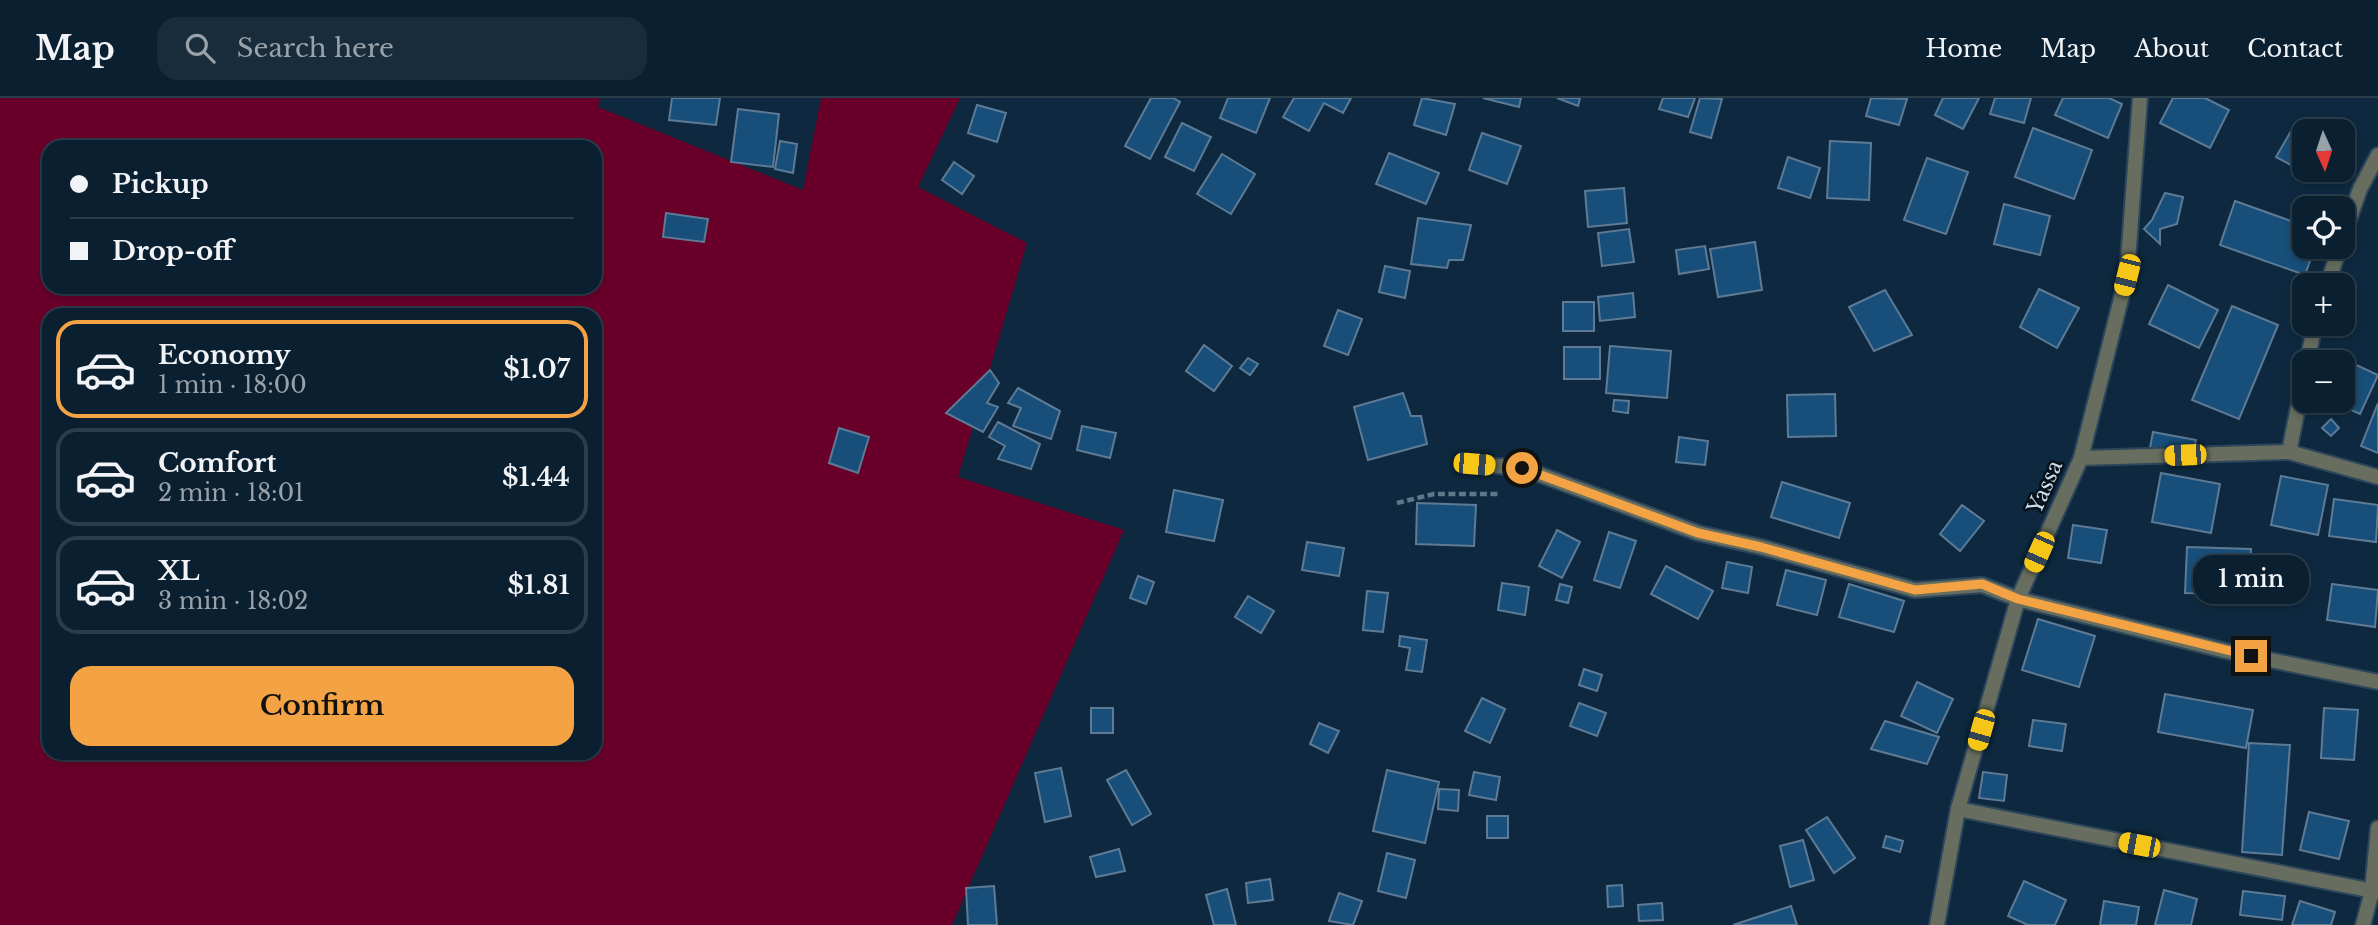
<!DOCTYPE html>
<html lang="en">
<head>
<meta charset="utf-8">
<style>
	body { margin:0; font-family:"Libre Baskerville",serif; background:#182c3b; color:#f1f3f6; height:100vh; display:flex; flex-direction:column; font-size:26px; white-space:nowrap }
	* { box-sizing:border-box; margin:0 }
	p { font-size:23px; color:#99a2aa }
	.icon { flex:none; width:38px; height:38px; fill:none; stroke:currentColor; stroke-width:2; stroke-linecap:round; stroke-linejoin:round }
	.map { position:relative; flex:1; overflow:hidden }
	.drawer { position:absolute; left:42px; top:210px; width:560px; height:452px; display:flex; flex-direction:column; background:#0a1f2f; border-radius:21px; box-shadow:0 4px 10px #0003,0 0 0 2px #2a3d4b }
	.drawer>* { flex:none }
	.hud { position:absolute; left:42px; top:42px; width:560px; height:154px; border-radius:21px; box-shadow:0 4px 10px #0003,0 0 0 2px #2a3d4b; display:grid; align-content:center; height:154px; padding:0 28px; background:#0a1f2f }
	.needle { width:46px; rotate:177deg }
	.tools { position:absolute; left:2292px; top:21px; display:grid; gap:14px }
	.tools a { display:grid; place-items:center; width:63px; height:63px; border-radius:14px; background:#0a1f2f; box-shadow:0 4px 10px #0003,0 0 0 2px #2a3d4b; font-size:35px }
	.end { position:absolute; width:32px; height:32px; margin:-16px; border:9px solid #f4a344; background:#111; box-shadow:0 0 0 4px #111 }
	.from { border-radius:50% }
	.bubble { position:absolute; height:49px; border-radius:21px; background:#0a1f2f; box-shadow:0 4px 10px #0003,0 0 0 2px #2a3d4b; font-size:23px; font-weight:600; line-height:49px; text-align:center }
	.car { position:absolute; width:21px; height:42px; margin:-21px -10px; border-radius:9px; box-shadow:0 0 5px 2px #0007; background:linear-gradient(#f5c518 24%,#345 0 40%,#f5c518 0 76%,#345 0 86%,#f5c518 0) }
	.hud b { display:flex; align-items:center; gap:24px; height:66px; font-size:26px }
	.hud b+b { border-top:2px solid #2a3d4b }
	.hud i { width:18px; height:18px; background:#f1f3f6 }
	ul { padding:12px 0 0; list-style:none }
	li { display:flex; align-items:center; gap:21px; height:98px; margin:0 14px 10px; padding:0 14px; border:4px solid #2a3d4b; border-radius:21px }
	li div { flex:1 }
	li b { display:block; font-size:26px }
	li em { font-style:normal; font-weight:600 }
	li.active { border-color:#f4a344 }
	li>.icon { width:63px; height:63px; stroke-width:1.5 }
	.cta { display:flex; gap:14px; margin-top:auto; padding:14px 28px }
	.cta a { flex:1; height:80px; border-radius:21px; background:#f4a344; color:#111; font-size:28px; font-weight:600; line-height:80px; text-align:center }
	header { display:flex; align-items:center; gap:42px; box-sizing:border-box; height:98px; padding:0 35px; background:#0a1f2f; border-bottom:2px solid #2a3d4b }
	header strong { font-size:33px }
	nav { display:flex; gap:38px; margin-inline-start:auto; font-size:24px }
	.search { width:490px; height:63px; background:#182c3b; display:flex; align-items:center; gap:18px; box-sizing:border-box; padding:0 24px; border-radius:21px; color:#99a2aa; font-size:26px }
	.map>svg:first-child { display:block }
	.green { fill:#69002a; fill-rule:evenodd }
	.building { fill:#174f7a; stroke:#5e7a95; stroke-width:2 }
	.lines { fill:none; stroke-linecap:round; stroke-linejoin:round }
	.minor-casing { stroke:#2d465b; stroke-width:18 }
	.path { stroke:#607689; stroke-width:4.5; stroke-dasharray:7 3.5; stroke-linecap:butt }
	.minor { stroke:#676d5f; stroke-width:14 }
	.route { stroke:#f4a344; stroke-width:9 }
	.labels { text-anchor:middle; stroke-width:5; stroke-linejoin:round; paint-order:stroke }
	.street-label { font-size:21px; fill:#ceddec; stroke:#06111b }
</style>
</head>
<body>
<header>
<strong>Map</strong>
<div class="search"><svg class="icon" aria-label="search" viewBox="0 0 24 24"><circle cx="10" cy="10" r="6"/><path d="M15 15l6 6"/></svg>Search here</div>
<nav><a>Home</a><a>Map</a><a>About</a><a>Contact</a></nav>
</header>
<div class="map">
<svg width="2378" height="827" viewBox="0 0 2378 827">
	<rect width="100%" height="100%" fill="#0e293f"/>
	<path class="green" d="M0 0H600L598 9 803 92 821 0H960L918 89 1027 145 958 379 1124 432 952 827H0ZM49 49H595V189H49ZM49 217H595V654H49Z"/>
	<g class="building">
		<polygon points="672,0 720,0 716,27 669,22"/>
		<polygon points="1151,0 1173,0 1180,4 1150,61 1125,48"/>
		<polygon points="1228,0 1270,0 1256,35 1220,20"/>
		<polygon points="1294,0 1351,0 1343,15 1324,5 1309,33 1283,19"/>
		<polygon points="1422,0 1455,6 1446,37 1414,27"/>
		<polygon points="1483,0 1521,0 1519,9"/>
		<polygon points="1557,0 1580,0 1578,8"/>
		<polygon points="1663,0 1695,0 1688,19 1659,11"/>
		<polygon points="1700,0 1722,1 1711,40 1690,34"/>
		<polygon points="1871,0 1907,1 1899,27 1866,18"/>
		<polygon points="1943,0 1979,0 1963,31 1935,17"/>
		<polygon points="1995,0 2031,0 2024,25 1990,16"/>
		<polygon points="2063,0 2109,0 2122,6 2108,40 2055,17"/>
		<polygon points="2173,0 2205,0 2229,12 2210,50 2160,25"/>
		<polygon points="977,7 1006,15 997,44 968,35"/>
		<polygon points="738,11 779,16 773,69 731,64"/>
		<polygon points="1182,25 1211,39 1194,73 1165,59"/>
		<polygon points="2033,30 2092,52 2074,101 2015,79"/>
		<polygon points="2291,33 2305,41 2305,72 2317,72 2313,79 2276,59"/>
		<polygon points="1482,35 1521,48 1507,86 1469,72"/>
		<polygon points="780,43 797,46 793,75 775,71"/>
		<polygon points="1830,43 1871,45 1869,102 1827,100"/>
		<polygon points="1389,55 1439,75 1426,106 1376,86"/>
		<polygon points="1222,56 1255,76 1231,116 1197,96"/>
		<polygon points="1788,59 1820,70 1810,100 1778,90"/>
		<polygon points="1927,60 1968,74 1946,136 1904,122"/>
		<polygon points="954,64 974,78 962,96 942,82"/>
		<polygon points="1624,90 1627,125 1588,129 1585,93"/>
		<polygon points="2165,95 2183,99 2177,126 2160,131 2160,146 2144,131 2152,122"/>
		<polygon points="2235,103 2305,128 2305,149 2315,149 2305,177 2220,147"/>
		<polygon points="2004,106 2050,118 2040,157 1994,146"/>
		<polygon points="666,115 708,121 704,144 663,139"/>
		<polygon points="1418,120 1471,127 1463,162 1449,162 1447,170 1411,166"/>
		<polygon points="1629,131 1634,164 1602,168 1598,135"/>
		<polygon points="1755,144 1762,192 1718,199 1710,151"/>
		<polygon points="1705,148 1709,171 1679,176 1676,152"/>
		<polygon points="1385,168 1410,173 1405,200 1379,194"/>
		<polygon points="2168,187 2218,212 2199,250 2149,226"/>
		<polygon points="2039,191 2079,210 2057,250 2020,229"/>
		<polygon points="1885,192 1912,237 1874,253 1849,209"/>
		<polygon points="1633,195 1635,219 1600,223 1598,199"/>
		<rect x="1563" y="204" width="31" height="29"/>
		<polygon points="2232,208 2278,227 2239,321 2192,302"/>
		<polygon points="1338,212 1362,221 1348,257 1324,248"/>
		<polygon points="1204,247 1232,268 1214,293 1186,273"/>
		<polygon points="1610,248 1671,253 1667,300 1606,295"/>
		<rect x="1564" y="249" width="36" height="32"/>
		<polygon points="2337,258 2378,277 2360,316 2331,303 2343,303 2343,264 2334,264"/>
		<polygon points="1248,260 1258,266 1250,277 1240,270"/>
		<polygon points="990,272 999,285 987,305 998,309 983,334 946,315"/>
		<polygon points="1018,290 1060,313 1051,341 1013,328 1021,310 1008,305"/>
		<polygon points="1403,295 1411,318 1421,318 1427,346 1368,362 1354,309"/>
		<polygon points="1835,296 1836,338 1788,339 1787,297"/>
		<polygon points="1614,302 1629,303 1628,315 1613,313"/>
		<polygon points="2378,305 2378,355 2361,348"/>
		<polygon points="2331,321 2339,330 2331,338 2322,330"/>
		<polygon points="998,324 1040,346 1031,371 998,361 1005,348 989,339"/>
		<polygon points="1082,328 1116,335 1110,360 1077,352"/>
		<polygon points="839,330 869,339 858,375 829,365"/>
		<polygon points="2153,334 2196,342 2192,363 2149,355"/>
		<polygon points="1679,339 1708,343 1705,367 1676,364"/>
		<polygon points="2161,375 2220,386 2211,435 2152,424"/>
		<polygon points="2281,378 2328,387 2318,437 2271,427"/>
		<polygon points="1782,384 1850,405 1839,440 1771,419"/>
		<polygon points="1174,392 1223,402 1214,443 1166,434"/>
		<polygon points="2334,401 2378,407 2376,444 2329,438"/>
		<polygon points="1417,405 1476,407 1474,448 1416,446"/>
		<polygon points="1962,407 1984,423 1960,453 1940,436"/>
		<polygon points="2073,427 2107,432 2101,465 2068,460"/>
		<polygon points="1557,432 1580,444 1562,480 1539,468"/>
		<polygon points="1609,434 1636,443 1620,490 1594,482"/>
		<polygon points="1307,444 1344,450 1339,478 1302,472"/>
		<polygon points="2187,449 2251,451 2249,497 2185,495"/>
		<polygon points="1727,464 1752,469 1748,495 1722,490"/>
		<polygon points="1666,468 1713,493 1698,521 1651,496"/>
		<polygon points="1786,472 1826,482 1817,517 1777,507"/>
		<polygon points="1138,478 1154,484 1146,506 1130,500"/>
		<polygon points="1502,485 1529,489 1525,517 1498,512"/>
		<polygon points="1560,486 1572,489 1568,505 1556,502"/>
		<polygon points="1849,486 1904,503 1894,534 1839,519"/>
		<polygon points="2332,486 2378,492 2375,529 2327,522"/>
		<polygon points="1367,493 1388,495 1383,534 1363,532"/>
		<polygon points="1248,498 1274,513 1261,535 1235,519"/>
		<polygon points="2038,521 2095,538 2079,589 2022,572"/>
		<polygon points="1400,538 1427,542 1422,574 1406,572 1410,550 1399,548"/>
		<polygon points="1584,571 1602,577 1597,593 1579,587"/>
		<polygon points="1917,584 1953,601 1937,635 1901,618"/>
		<polygon points="2165,596 2253,612 2246,650 2158,634"/>
		<polygon points="1482,600 1505,611 1490,645 1465,633"/>
		<polygon points="1579,605 1606,615 1597,638 1570,628"/>
		<rect x="1091" y="610" width="22" height="25"/>
		<polygon points="2324,610 2358,612 2354,662 2321,660"/>
		<polygon points="2033,622 2066,626 2062,653 2029,648"/>
		<polygon points="1885,623 1939,639 1927,666 1871,651"/>
		<polygon points="1319,625 1339,633 1328,655 1310,646"/>
		<polygon points="2249,645 2290,647 2282,757 2242,754"/>
		<polygon points="1061,670 1071,718 1045,724 1035,675"/>
		<polygon points="1126,672 1151,716 1132,727 1107,682"/>
		<polygon points="1387,672 1439,684 1425,745 1373,733"/>
		<polygon points="1474,674 1500,679 1496,702 1469,697"/>
		<polygon points="1983,674 2007,677 2004,703 1979,700"/>
		<polygon points="1439,691 1459,692 1458,713 1438,711"/>
		<polygon points="2309,714 2349,723 2339,761 2300,752"/>
		<rect x="1487" y="718" width="21" height="22"/>
		<polygon points="1827,719 1855,760 1834,775 1806,732"/>
		<polygon points="1886,738 1903,743 1900,754 1883,749"/>
		<polygon points="1803,742 1814,782 1790,789 1780,748"/>
		<polygon points="1119,751 1125,773 1096,779 1090,759"/>
		<polygon points="1387,755 1415,762 1406,800 1378,793"/>
		<polygon points="1270,781 1273,802 1248,805 1246,785"/>
		<polygon points="2024,783 2066,802 2055,827 2028,827 2008,818"/>
		<polygon points="1622,787 1623,808 1608,809 1607,788"/>
		<polygon points="994,788 997,827 968,827 966,790"/>
		<polygon points="1227,791 1236,827 1214,827 1206,797"/>
		<polygon points="2164,792 2197,801 2191,827 2155,827"/>
		<polygon points="2243,793 2285,798 2282,822 2240,817"/>
		<polygon points="1339,795 1362,803 1353,827 1329,823"/>
		<polygon points="2104,803 2139,809 2136,827 2100,827"/>
		<polygon points="2300,803 2335,814 2331,827 2292,827"/>
		<polygon points="1662,805 1663,822 1639,823 1638,807"/>
		<polygon points="1791,808 1797,827 1733,827"/>
	</g>
	<g class="lines">
		<defs>
			<g id="minor">
				<polyline points="2343,139 2360,91 2378,57"/>
				<polyline points="2327,187 2340,149"/>
				<polyline points="2307,264 2315,226"/>
				<polyline points="2289,354 2305,275"/>
				<polyline points="2081,360 2289,354 2378,379"/>
				<polyline points="1474,366 1522,370 1698,435 1761,449 1915,492 1982,487 2018,501 2226,553 2378,584"/>
				<polyline points="1958,711 2378,794"/>
				<polyline points="1937,827 1958,711 2018,501 2081,360 2127,177 2140,0"/>
				<polyline points="2363,827 2372,793 2378,730"/>
			</g>
		</defs>
		<use href="#minor" class="minor-casing"/>
		<polyline class="path" points="1397,405 1434,396 1499,396"/>
		<use href="#minor" class="minor"/>
	</g>
	<g class="lines">
		<polyline class="route" points="1522,370 1698,435 1761,449 1915,492 1982,486 2018,501 2251,558"/>
	</g>
	<g class="labels">
		<g class="street-label">
			<text transform="translate(2045 389) rotate(-66)" y="7">Yassa</text>
		</g>
	</g>
</svg>
<div class="tools">
<a><svg class="needle" viewBox="-14 -14 28 28"><path d="M0-13l5 13h-10z" fill="#e53935"/><path d="M0 13l5-13h-10z" fill="#99a2aa"/></svg></a>
<a><svg class="icon" aria-label="locate" viewBox="0 0 24 24"><circle cx="12" cy="12" r="6"/><path d="M12 2v4M12 18v4M2 12h4M18 12h4"/></svg></a>
<a>+</a>
<a>−</a>
</div>
<i class="end from" style="left:1522px;top:370px"></i>
<i class="end" style="left:2251px;top:558px"></i>
<div class="bubble" style="left:2193px;top:457px;width:116px">1 min</div>
<i class="car" style="left:2127px;top:177px;rotate:194deg"></i>
<i class="car" style="left:2185px;top:357px;rotate:268deg"></i>
<i class="car" style="left:1474px;top:366px;rotate:95deg"></i>
<i class="car" style="left:2039px;top:454px;rotate:204deg"></i>
<i class="car" style="left:1981px;top:632px;rotate:196deg"></i>
<i class="car" style="left:2139px;top:747px;rotate:281deg"></i>
<div class="hud">
<b><i class="from"></i>Pickup</b>
<b><i></i>Drop-off</b>
</div>
<section class="drawer">
<ul>
<li class="active"><svg class="icon" aria-label="car" viewBox="0 0 24 24"><path d="M5 17H2v-5l4-1 3-4h7l3 4 3 1v5h-3M9 17h6M6 11h13"/><circle cx="7" cy="17" r="2"/><circle cx="17" cy="17" r="2"/></svg><div><b>Economy</b><p>1 min · 18:00</p></div><em>$1.07</em></li>
<li><svg class="icon" aria-label="car" viewBox="0 0 24 24"><path d="M5 17H2v-5l4-1 3-4h7l3 4 3 1v5h-3M9 17h6M6 11h13"/><circle cx="7" cy="17" r="2"/><circle cx="17" cy="17" r="2"/></svg><div><b>Comfort</b><p>2 min · 18:01</p></div><em>$1.44</em></li>
<li><svg class="icon" aria-label="car" viewBox="0 0 24 24"><path d="M5 17H2v-5l4-1 3-4h7l3 4 3 1v5h-3M9 17h6M6 11h13"/><circle cx="7" cy="17" r="2"/><circle cx="17" cy="17" r="2"/></svg><div><b>XL</b><p>3 min · 18:02</p></div><em>$1.81</em></li>
</ul>
<div class="cta"><a>Confirm</a></div>
</section>
</div>
</body>
</html>
